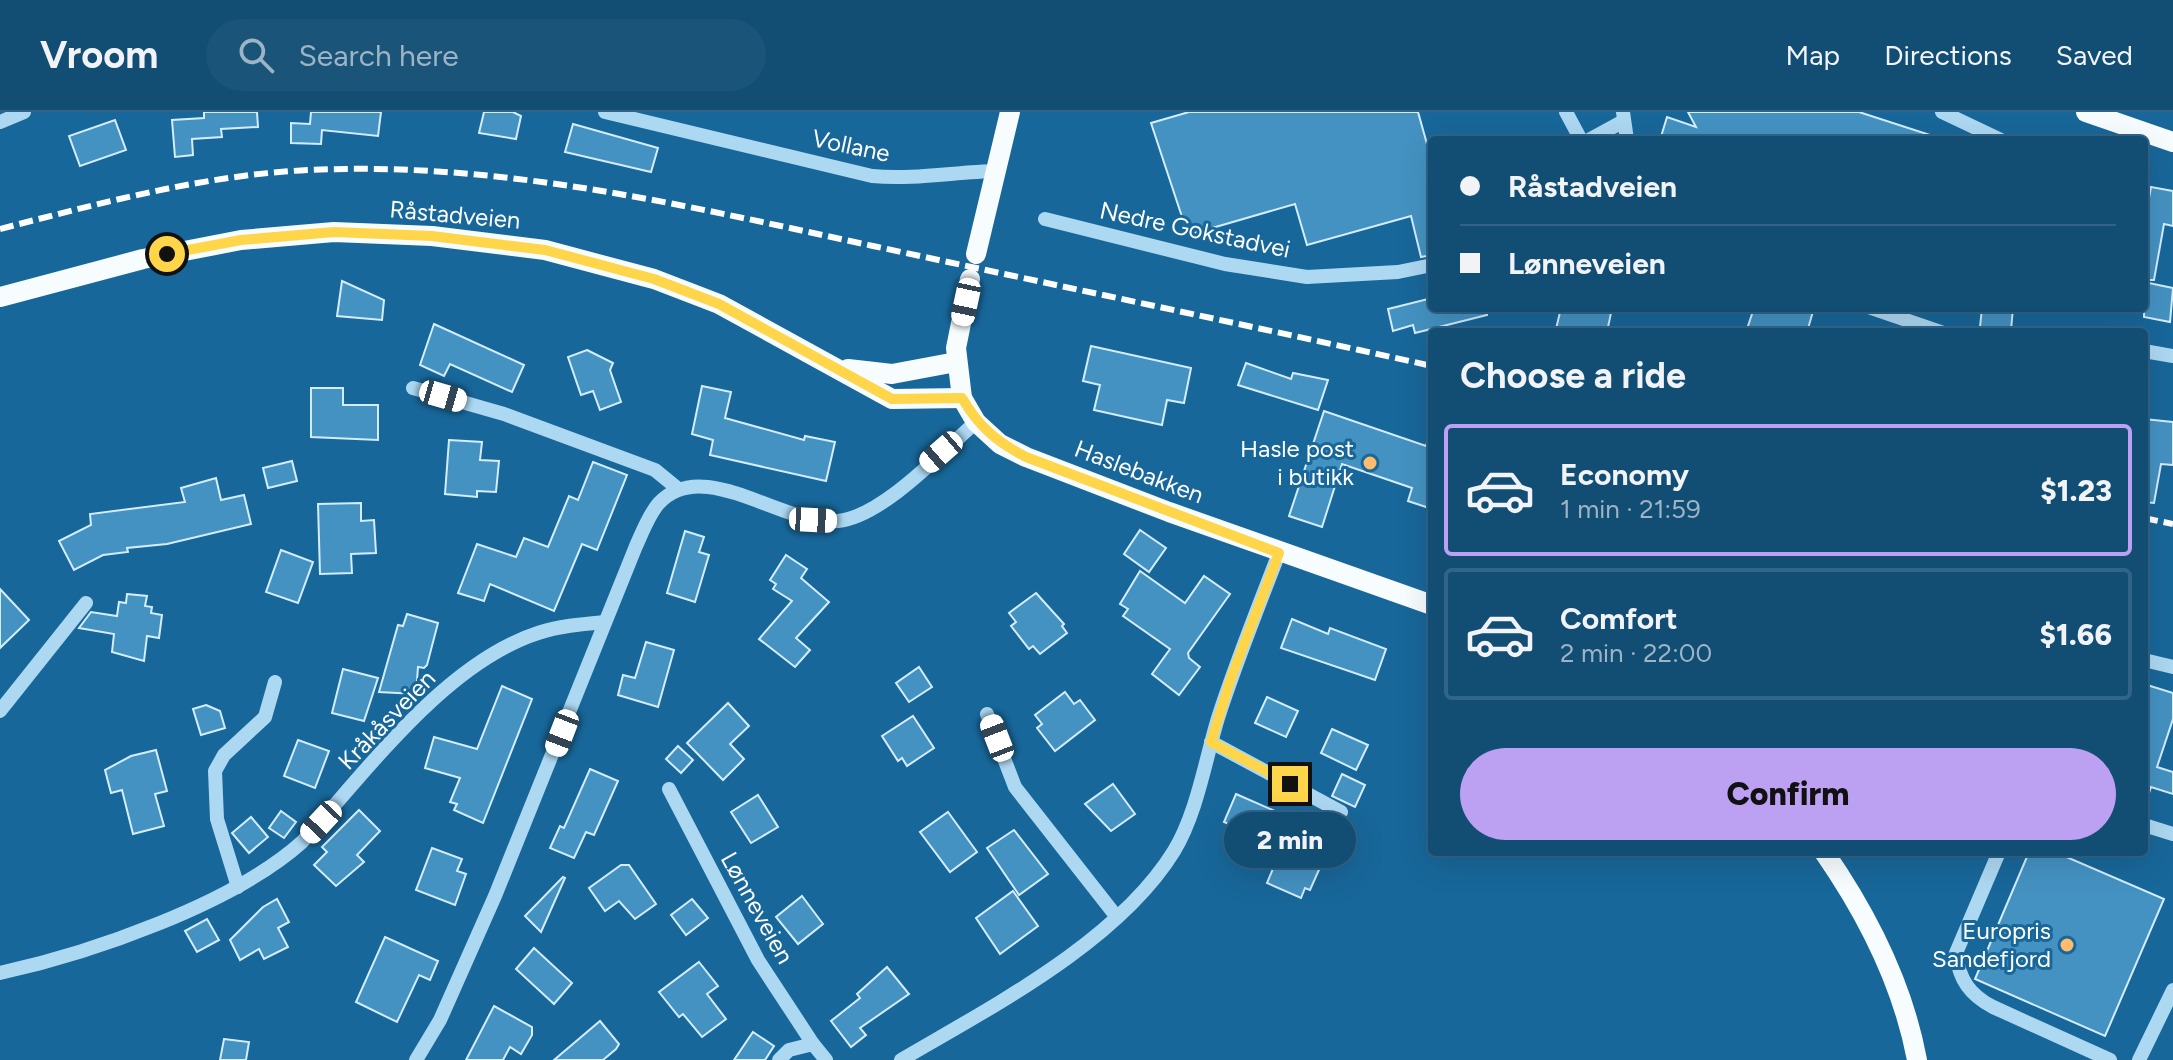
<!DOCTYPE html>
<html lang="en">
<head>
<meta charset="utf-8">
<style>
	body { margin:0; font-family:Figtree,sans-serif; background:#1b5479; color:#f1f3f6; height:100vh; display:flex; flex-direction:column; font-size:30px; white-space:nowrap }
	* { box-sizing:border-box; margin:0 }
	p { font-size:26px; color:#9cb4c5 }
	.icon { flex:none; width:44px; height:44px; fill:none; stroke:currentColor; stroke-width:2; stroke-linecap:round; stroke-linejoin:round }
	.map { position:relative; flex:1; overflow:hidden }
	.sheet { position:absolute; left:1428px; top:216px; width:720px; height:528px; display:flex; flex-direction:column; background:#124d74; border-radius:8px; box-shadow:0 8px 32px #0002,0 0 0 2px #316486 }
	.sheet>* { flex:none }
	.top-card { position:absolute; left:1428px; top:24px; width:720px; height:176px; border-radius:8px; box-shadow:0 8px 32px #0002,0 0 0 2px #316486; display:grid; align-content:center; height:176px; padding:0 32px; background:#124d74 }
	.end { position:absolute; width:36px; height:36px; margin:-18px; border:10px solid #ffd54a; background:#111; box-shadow:0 0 0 4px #111 }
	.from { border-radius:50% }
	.bubble { position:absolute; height:56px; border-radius:28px; background:#124d74; box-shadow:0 8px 32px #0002,0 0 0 2px #316486; font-size:26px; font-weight:800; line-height:56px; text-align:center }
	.car { position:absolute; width:24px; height:48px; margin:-24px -12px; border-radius:10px; box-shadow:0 0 6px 2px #0007; background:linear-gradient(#fff 24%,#345 0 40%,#fff 0 76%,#345 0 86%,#fff 0) }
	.top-card b { display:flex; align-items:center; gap:28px; height:76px; font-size:30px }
	.top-card b+b { border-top:2px solid #316486 }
	.top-card i { width:20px; height:20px; background:#f1f3f6 }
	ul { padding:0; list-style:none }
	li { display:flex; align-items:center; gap:24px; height:132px; margin:0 16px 12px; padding:0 16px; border:4px solid #316486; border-radius:8px }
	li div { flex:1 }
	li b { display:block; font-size:30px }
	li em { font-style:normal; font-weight:800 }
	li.active { border-color:#bca0f2 }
	li>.icon { width:72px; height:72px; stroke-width:1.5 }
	h2 { padding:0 32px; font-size:36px; line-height:96px }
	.primary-button { display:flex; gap:16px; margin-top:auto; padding:16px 32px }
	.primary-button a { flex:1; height:92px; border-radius:48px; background:#bca0f2; color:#111; font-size:32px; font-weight:800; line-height:92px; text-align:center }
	header { display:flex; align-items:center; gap:48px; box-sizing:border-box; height:112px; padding:0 40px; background:#124d74; border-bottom:2px solid #316486 }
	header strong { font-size:38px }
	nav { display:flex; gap:44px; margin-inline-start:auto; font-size:28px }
	.search { width:560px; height:72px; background:#1b5479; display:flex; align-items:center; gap:20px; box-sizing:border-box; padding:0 28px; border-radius:44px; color:#9cb4c5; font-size:30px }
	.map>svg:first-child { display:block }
	.building { fill:#4492c2; stroke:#d4edfc; stroke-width:2 }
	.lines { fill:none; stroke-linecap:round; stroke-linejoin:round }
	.minor { stroke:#add8f2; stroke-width:14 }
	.major { stroke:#f7fcff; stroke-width:20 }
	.rail { stroke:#fff; stroke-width:6; stroke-dasharray:14 6; stroke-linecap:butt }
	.route { stroke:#ffd54a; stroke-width:10 }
	.poi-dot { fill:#ffbc6d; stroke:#18679a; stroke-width:3 }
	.labels { text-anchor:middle; stroke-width:6; stroke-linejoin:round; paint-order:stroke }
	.street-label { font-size:24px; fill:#fff; stroke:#18679a }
	.poi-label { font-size:24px; fill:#fff; stroke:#18679a; text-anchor:end }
</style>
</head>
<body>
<header>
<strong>Vroom</strong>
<div class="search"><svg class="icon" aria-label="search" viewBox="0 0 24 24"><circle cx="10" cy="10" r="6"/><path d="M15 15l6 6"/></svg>Search here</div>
<nav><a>Map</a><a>Directions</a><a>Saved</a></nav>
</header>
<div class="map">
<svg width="2173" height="948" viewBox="0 0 2173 948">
	<rect width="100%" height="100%" fill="#18679a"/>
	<g class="building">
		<polygon points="204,0 257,0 258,15 221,17 222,25 192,27 193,43 175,45 172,8 204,6"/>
		<polygon points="311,0 381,0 378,24 322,18 321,32 291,31 291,11 310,12"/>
		<polygon points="484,0 513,0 521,4 516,27 479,21"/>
		<polygon points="1189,0 1418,0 1427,32 1432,30 1432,143 1421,145 1411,104 1307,133 1295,92 1188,123 1151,11"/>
		<polygon points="1688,0 1859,0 1933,24 1933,28 1660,28 1667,5 1696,15"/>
		<polygon points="115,8 126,38 80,54 69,24"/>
		<polygon points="573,12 658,36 651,60 565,40"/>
		<polygon points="2151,75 2173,79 2173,114 2164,112 2154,168 2144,168 2144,113"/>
		<polygon points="342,169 384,188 382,208 337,204"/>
		<polygon points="2144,170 2173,176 2170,210 2144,205"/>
		<polygon points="1432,186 1432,196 1486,196 1487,203 1415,221 1413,213 1393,219 1388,197"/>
		<polygon points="1561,196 1589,196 1611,201 1607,220 1562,220 1556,217"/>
		<polygon points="1754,196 1814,196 1807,220 1746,220"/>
		<polygon points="1982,196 2013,196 2011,218 1980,215"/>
		<polygon points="434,212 524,253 512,280 450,252 444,264 420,253"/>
		<polygon points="1091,234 1191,256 1184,291 1167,288 1162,313 1094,298 1100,273 1083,269"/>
		<polygon points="587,238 613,251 610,258 621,290 600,298 593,279 581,283 568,245"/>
		<polygon points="1246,251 1291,267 1293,261 1328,268 1318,298 1238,273"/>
		<polygon points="702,274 731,280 725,306 804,328 805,324 835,330 826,369 710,343 713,328 692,322"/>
		<polygon points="311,276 343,276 343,293 378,293 378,328 311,325"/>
		<polygon points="1324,299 1426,334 1428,327 1432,328 1432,397 1408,389 1412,376 1342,352 1322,415 1289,404"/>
		<polygon points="2144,307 2173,310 2173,353 2161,352 2154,391 2144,390"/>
		<polygon points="449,328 482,330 480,348 499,349 496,380 477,379 477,385 445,382"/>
		<polygon points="292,349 297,369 268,376 263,356"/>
		<polygon points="593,350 627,363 597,438 582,432 554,499 490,472 484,489 458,481 477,432 516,445 524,426 548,435 569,384 578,388"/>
		<polygon points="216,366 221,388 244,383 251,412 167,432 127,436 128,440 103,443 74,458 59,429 91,413 90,402 185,390 181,376"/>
		<polygon points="361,391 361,409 374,408 376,441 351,442 352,461 320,462 318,392"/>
		<polygon points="1140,418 1166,436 1149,460 1124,442"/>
		<polygon points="685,419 704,425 699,440 709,443 695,490 667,481"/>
		<polygon points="281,438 313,450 298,491 266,480"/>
		<polygon points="786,443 807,457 801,466 829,490 796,526 810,538 795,555 759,527 792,489 773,477 776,472 770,468"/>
		<polygon points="1140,459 1185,491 1204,464 1230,482 1188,541 1189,546 1200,555 1179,583 1152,562 1170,537 1123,504 1128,497 1120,492"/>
		<polygon points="0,477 29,508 0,536"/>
		<polygon points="1036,481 1064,512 1062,514 1067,521 1040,542 1033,534 1029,537 1011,514 1016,510 1009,501"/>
		<polygon points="127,482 147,484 145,494 152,495 151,501 162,503 159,526 147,524 144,549 112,540 114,522 79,516 91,500 117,504 119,490 126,491"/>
		<polygon points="407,502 438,511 427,553 424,556 418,555 416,582 379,580 398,513 403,514"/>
		<polygon points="1292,507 1328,522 1330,516 1386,537 1375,568 1281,536"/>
		<polygon points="646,530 674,538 658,595 618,583 623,563 635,566"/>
		<polygon points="919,555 932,575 909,590 896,571"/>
		<polygon points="343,557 378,566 364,609 332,601"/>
		<polygon points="2144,572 2173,581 2173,607 2157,655 2173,660 2173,682 2151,675 2148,684 2144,683"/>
		<polygon points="502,574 532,587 483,711 454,698 457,692 450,690 460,666 425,656 434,625 477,637"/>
		<polygon points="1065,580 1074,592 1080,588 1095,608 1055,639 1037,616 1042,612 1035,603"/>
		<polygon points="1267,585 1298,599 1286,625 1255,611"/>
		<polygon points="728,591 749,614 730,632 744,647 723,668 687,631"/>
		<polygon points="206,593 220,599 225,616 201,623 193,597"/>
		<polygon points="913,604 934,636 907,654 902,646 898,649 882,624"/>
		<polygon points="1332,617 1368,633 1356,658 1321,641"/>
		<polygon points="298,628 329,639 315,676 284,664"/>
		<polygon points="678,634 693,648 681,661 666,647"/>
		<polygon points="156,638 167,679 155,682 164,714 133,722 122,678 111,681 105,658 131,644"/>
		<polygon points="590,657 618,669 594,723 586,720 574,746 550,736 560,714 564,716"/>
		<polygon points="1342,662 1365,673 1355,695 1332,684"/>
		<polygon points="1113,672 1135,702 1111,719 1085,692"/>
		<polygon points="1236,682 1341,728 1329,755 1322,751 1310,778 1305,776 1301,786 1267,771 1282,735 1224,710"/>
		<polygon points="758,683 778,715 751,731 731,700"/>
		<polygon points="359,698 380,719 357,743 364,750 336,774 314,753 327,740 322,735"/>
		<polygon points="281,699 296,710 284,726 269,716"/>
		<polygon points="948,700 977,740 950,760 920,720"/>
		<polygon points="251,705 268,725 249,741 232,721"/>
		<polygon points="1014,718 1048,762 1019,783 987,736"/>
		<polygon points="432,736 462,747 457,759 466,762 455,793 416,778"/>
		<polygon points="2029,740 2055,740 2164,787 2105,924 1975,867"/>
		<polygon points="621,753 629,753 656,792 635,807 619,789 605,799 589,776"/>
		<polygon points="563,765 565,766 541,820 525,804"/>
		<polygon points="1013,779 1038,814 1000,842 976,806"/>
		<polygon points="802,784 823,812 798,832 776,805"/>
		<polygon points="277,787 289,810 278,816 288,835 264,847 259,837 240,848 230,828 263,795"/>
		<polygon points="692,787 708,806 686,823 671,803"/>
		<polygon points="207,807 219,828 197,840 185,819"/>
		<polygon points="385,825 438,849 430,868 419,863 397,910 356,890"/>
		<polygon points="534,836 572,871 554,892 516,857"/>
		<polygon points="699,850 718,874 707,882 726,907 702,925 683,902 679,905 659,880"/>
		<polygon points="887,855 909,882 860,916 866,923 851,935 831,909 860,886 857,882"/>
		<polygon points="494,894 532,915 532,923 521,942 510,935 503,948 466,948"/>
		<polygon points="600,909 619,932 616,937 603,948 554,948"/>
		<polygon points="753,920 774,934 765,948 734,948"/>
		<polygon points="224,927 249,930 246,948 220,948"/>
	</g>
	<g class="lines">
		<g class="minor">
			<path d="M605 0 872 64C913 68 955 60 996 59"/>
			<polyline points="1566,0 1581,28"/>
			<polyline points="1623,0 1627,28"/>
			<polyline points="1942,0 2001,28"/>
			<polyline points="0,10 24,0"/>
			<polyline points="1589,28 1622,10"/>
			<polyline points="1045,107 1225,152 1307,165 1398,160 1432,153"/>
			<polyline points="1871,196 1941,220"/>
			<polyline points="2144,239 2173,244"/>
			<polyline points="413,276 504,302 655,358 677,376"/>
			<polyline points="2144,548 2173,555"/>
			<polyline points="0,599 86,491"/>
			<polyline points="987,602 1015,675 1116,804"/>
			<polyline points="1211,630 1341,700"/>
			<polyline points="669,677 758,848 813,932"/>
			<polyline points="2144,713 2173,722"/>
			<path d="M1999 740 1956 841C1959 868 1970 883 1993 895L2110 948"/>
			<polyline points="238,775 217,707 215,659 224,643 265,605 275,570"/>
			<path d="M0 861C91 841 233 792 302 730 367 659 445 551 538 521 559 514 583 512 605 510"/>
			<path d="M416 948 440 908 495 784 636 434C642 421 649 402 659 391 704 343 783 415 838 409 882 405 943 339 976 310"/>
			<polyline points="779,948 789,938 813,932 826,948"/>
			<path d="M901 948C991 895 1118 830 1174 739 1197 701 1205 649 1218 606 1236 550 1258 496 1279 441"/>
			<polyline points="2139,948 2173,878"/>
		</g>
		<g class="major">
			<polyline points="2086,0 2173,30"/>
			<polyline points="976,142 1010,0"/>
			<polyline points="970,167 956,236 962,286 976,310 1000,332 1026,345 1169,400 1432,493"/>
			<polyline points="0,185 143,147 241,128 334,120 432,124 545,138 654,167 719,192 892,287 962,286"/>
			<polyline points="848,257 892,262 956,250"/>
			<path d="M1824 740C1867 802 1903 873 1917 948"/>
		</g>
		<g class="rail">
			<path d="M0 117C101 91 204 63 309 58 501 49 687 94 873 134 1060 174 1246 213 1432 254"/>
			<polyline points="2144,406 2173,412"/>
		</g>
	</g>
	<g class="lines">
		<path class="route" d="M167 142 241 128 334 120 432 124 545 138 654 167 719 192 892 287 962 286C979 315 997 330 1026 345L1279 441 1231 566 1211 630 1290 672"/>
	</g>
	<g class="poi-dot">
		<circle cx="1370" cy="351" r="8"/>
		<circle cx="2067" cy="833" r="8"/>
	</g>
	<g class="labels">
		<g class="street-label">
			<text transform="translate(851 34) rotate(12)" y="8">Vollane</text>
			<text transform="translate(455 103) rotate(5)" y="8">Råstadveien</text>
			<text transform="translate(1195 118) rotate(12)" y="8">Nedre Gokstadvei</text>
			<text transform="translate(1139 360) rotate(21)" y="8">Haslebakken</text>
			<text transform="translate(387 608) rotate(-46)" y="8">Kråkåsveien</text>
			<text transform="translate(757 796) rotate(61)" y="8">Lønneveien</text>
		</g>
		<g class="poi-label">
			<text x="1354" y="345">Hasle post<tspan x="1354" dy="28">i butikk</tspan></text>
			<text x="2051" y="827">Europris<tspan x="2051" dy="28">Sandefjord</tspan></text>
		</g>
	</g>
</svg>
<i class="end from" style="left:167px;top:142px"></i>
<i class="end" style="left:1290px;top:672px"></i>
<div class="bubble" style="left:1224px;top:700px;width:132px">2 min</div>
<i class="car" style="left:966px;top:190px;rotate:192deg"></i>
<i class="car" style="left:443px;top:284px;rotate:106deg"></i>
<i class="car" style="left:941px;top:340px;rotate:229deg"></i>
<i class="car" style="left:813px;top:408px;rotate:93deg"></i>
<i class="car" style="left:562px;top:621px;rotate:201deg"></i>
<i class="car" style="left:997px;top:626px;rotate:339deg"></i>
<i class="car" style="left:321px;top:710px;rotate:223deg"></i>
<div class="top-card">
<b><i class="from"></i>Råstadveien</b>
<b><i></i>Lønneveien</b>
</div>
<section class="sheet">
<h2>Choose a ride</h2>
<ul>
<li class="active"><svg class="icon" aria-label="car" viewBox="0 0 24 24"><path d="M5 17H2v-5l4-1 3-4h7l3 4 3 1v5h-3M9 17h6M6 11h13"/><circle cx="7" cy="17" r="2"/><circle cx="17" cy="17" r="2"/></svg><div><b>Economy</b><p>1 min · 21:59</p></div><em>$1.23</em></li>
<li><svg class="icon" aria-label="car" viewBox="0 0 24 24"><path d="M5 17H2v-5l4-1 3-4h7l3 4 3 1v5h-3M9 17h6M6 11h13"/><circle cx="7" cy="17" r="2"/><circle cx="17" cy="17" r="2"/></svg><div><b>Comfort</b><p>2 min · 22:00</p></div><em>$1.66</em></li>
</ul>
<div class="primary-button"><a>Confirm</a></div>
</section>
</div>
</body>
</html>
